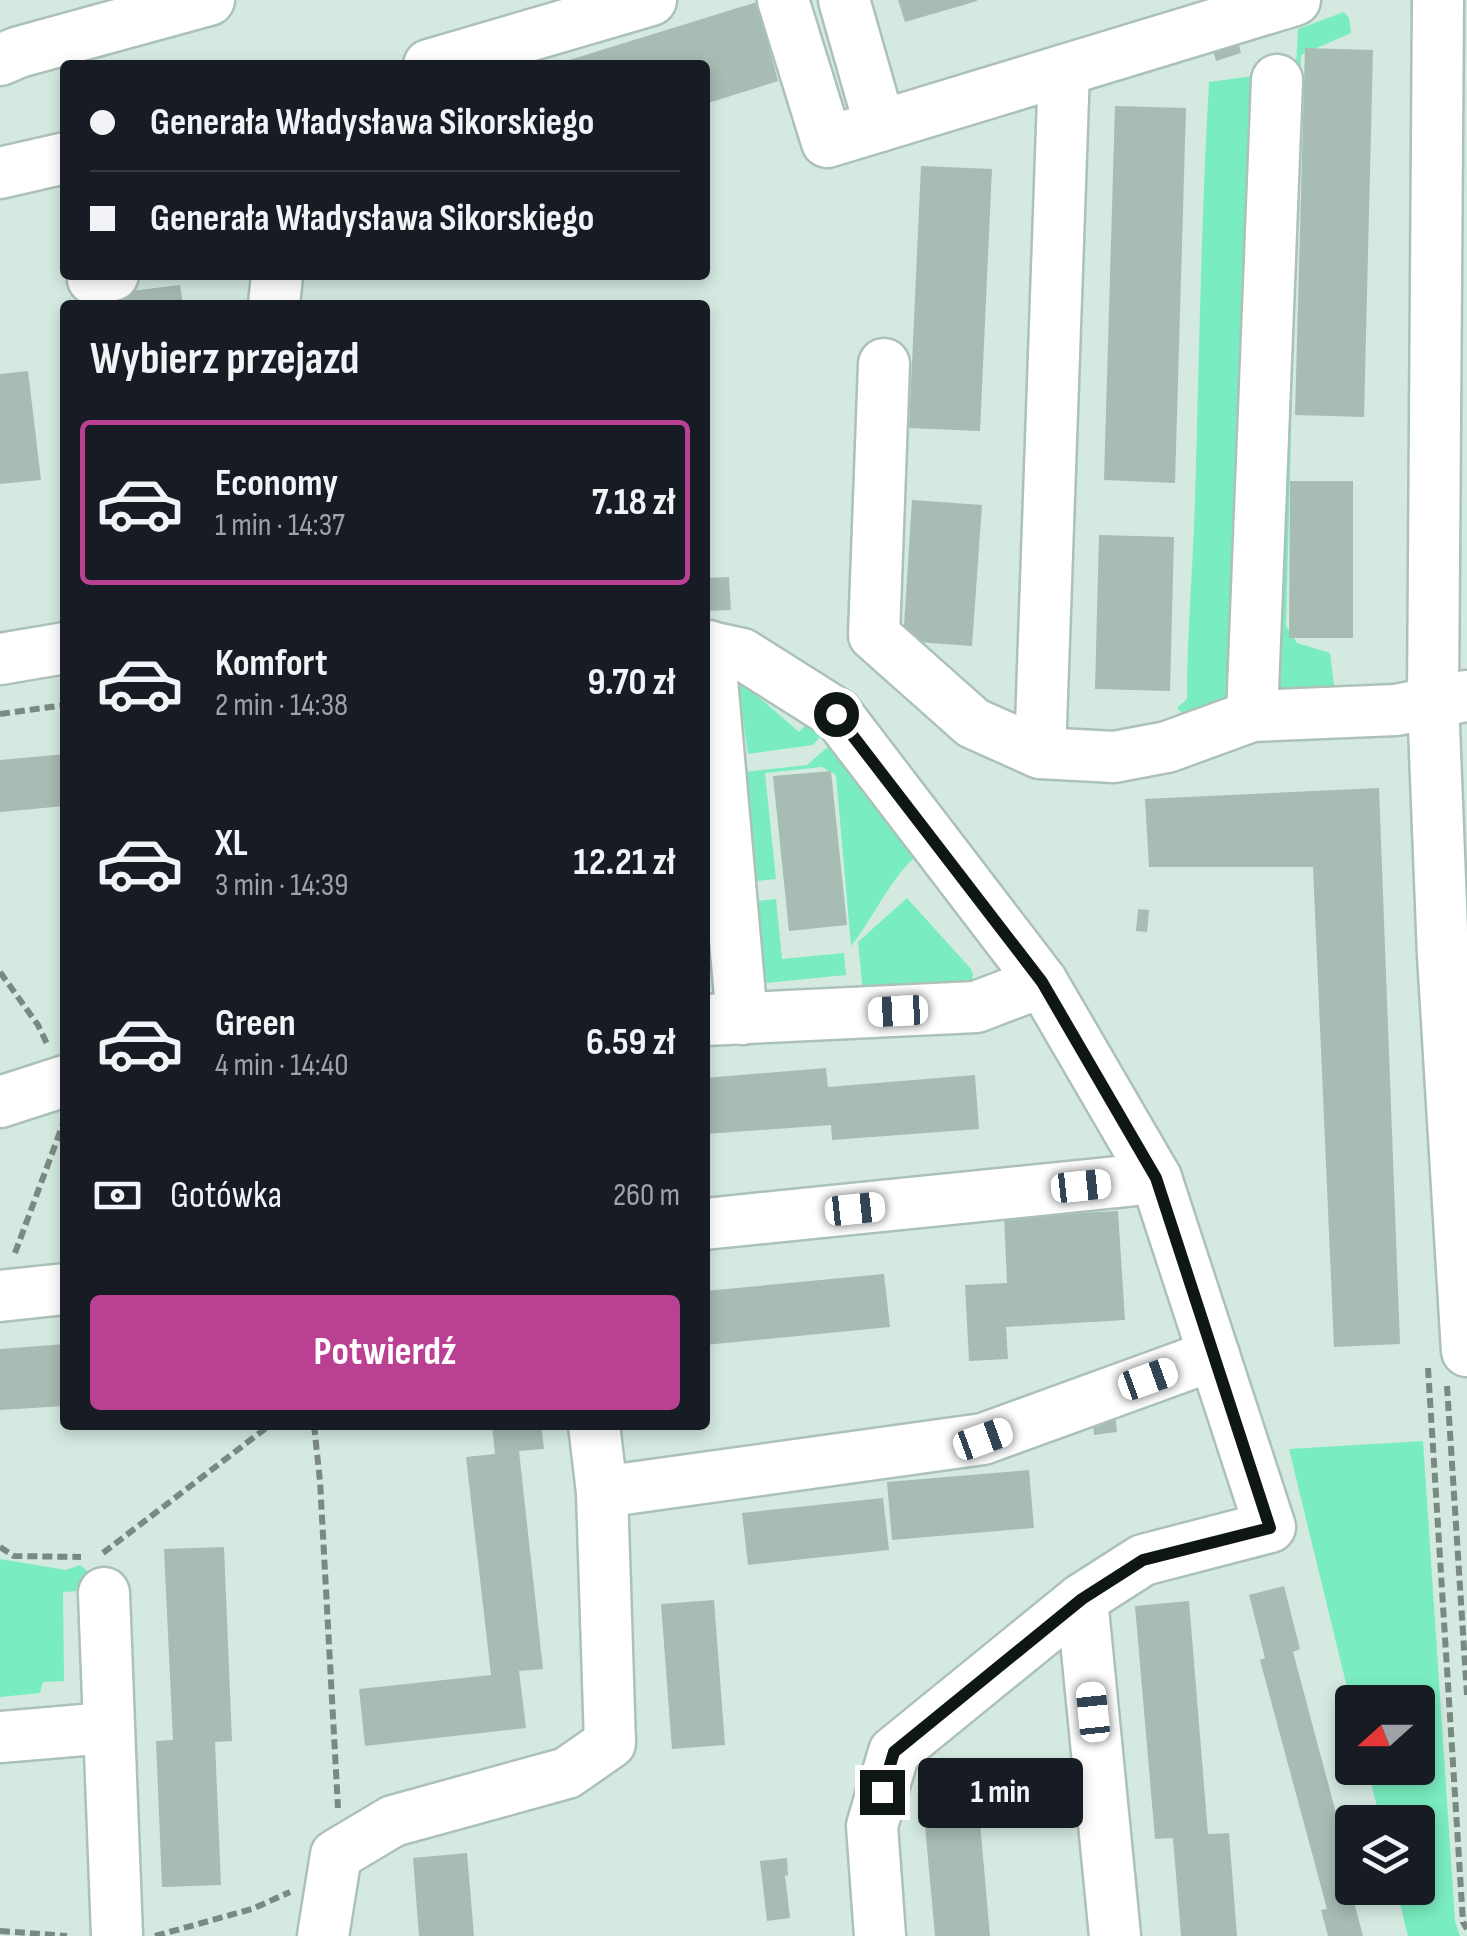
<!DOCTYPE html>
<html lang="pl">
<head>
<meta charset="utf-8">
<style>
	body { margin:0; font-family:"Sofia Sans Condensed",sans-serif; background:#242831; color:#f1f3f6; height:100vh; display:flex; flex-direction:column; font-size:38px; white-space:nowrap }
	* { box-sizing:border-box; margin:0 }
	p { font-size:32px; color:#9ea1a6 }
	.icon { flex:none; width:55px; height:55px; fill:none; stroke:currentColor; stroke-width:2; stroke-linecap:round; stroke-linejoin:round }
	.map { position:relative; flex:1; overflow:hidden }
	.side { position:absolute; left:60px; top:300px; width:650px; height:1130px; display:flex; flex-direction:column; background:#171b24; border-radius:10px; box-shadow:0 5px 15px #0003 }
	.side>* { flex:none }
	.hud { position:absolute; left:60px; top:60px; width:650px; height:220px; border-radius:10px; box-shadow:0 5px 15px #0003; display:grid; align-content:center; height:220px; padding:0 30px; background:#171b24 }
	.needle { width:65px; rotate:249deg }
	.controls { position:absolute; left:1335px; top:1685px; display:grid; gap:20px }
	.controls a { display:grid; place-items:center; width:100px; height:100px; border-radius:10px; background:#171b24; box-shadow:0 5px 15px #0003; font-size:50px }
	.end { position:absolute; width:45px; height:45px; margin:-22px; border:12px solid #0f1714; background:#fff; box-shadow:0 0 0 5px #fff }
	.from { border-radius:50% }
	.bubble { position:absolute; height:70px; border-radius:10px; background:#171b24; box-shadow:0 5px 15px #0003; font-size:32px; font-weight:700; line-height:70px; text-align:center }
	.car { position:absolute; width:30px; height:60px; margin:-30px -15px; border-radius:12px; box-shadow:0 0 8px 2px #0007; background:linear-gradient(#fff 24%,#345 0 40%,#fff 0 76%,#345 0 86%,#fff 0) }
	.hud b { display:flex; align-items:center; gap:35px; height:95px; font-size:38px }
	.hud b+b { border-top:2px solid #363941 }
	.hud i { width:25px; height:25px; background:#f1f3f6 }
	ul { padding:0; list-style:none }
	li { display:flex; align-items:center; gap:30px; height:165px; margin:0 20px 15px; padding:0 10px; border:5px solid transparent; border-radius:10px }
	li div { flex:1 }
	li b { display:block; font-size:38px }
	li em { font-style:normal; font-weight:700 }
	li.current { border-color:#ba4094 }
	li>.icon { width:90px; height:90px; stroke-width:1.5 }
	h2 { padding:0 30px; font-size:45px; line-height:120px }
	.pay { display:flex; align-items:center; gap:25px; height:110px; padding:0 30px; font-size:38px }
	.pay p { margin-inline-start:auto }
	.button { display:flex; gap:20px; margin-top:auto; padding:20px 30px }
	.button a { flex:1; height:115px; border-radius:10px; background:#ba4094; color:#fff; font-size:40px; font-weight:700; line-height:115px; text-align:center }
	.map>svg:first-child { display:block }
	.green { fill:#7aecc1 }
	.building { fill:#a7bcb3 }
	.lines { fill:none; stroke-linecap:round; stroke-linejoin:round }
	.minor-casing { stroke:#acc1b7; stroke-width:55 }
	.path { stroke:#7a8982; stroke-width:6; stroke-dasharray:10 5; stroke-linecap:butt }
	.minor { stroke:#fff; stroke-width:50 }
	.route { stroke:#0f1714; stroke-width:12 }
</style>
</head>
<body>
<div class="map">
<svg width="1467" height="1936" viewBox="0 0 1467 1936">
	<rect width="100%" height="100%" fill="#d4eae0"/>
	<g class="green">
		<polygon points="1344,12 1349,18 1351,33 1301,55 1286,626 1297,643 1330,653 1334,685 1327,693 1274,696 1263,686 1298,29"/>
		<path d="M1268 74 1237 703 1184 715 1177 708 1187 699C1187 633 1193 567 1195 501 1199 361 1201 222 1209 82Z"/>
		<polygon points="750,671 753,692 799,732 813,717 827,729 813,745 748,754 737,679"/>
		<path d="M828 747 922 850C887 882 878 911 851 946L836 775 822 767 765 773 776 879 757 881 745 772 807 765Z"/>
		<polygon points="907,898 971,969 973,975 968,992 864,1002 858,942"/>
		<polygon points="776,899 782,959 844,953 846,975 766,983 758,901"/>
		<polygon points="1423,1441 1455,1921 1460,1936 1408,1936 1396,1888 1418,1888 1418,1822 1381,1822 1367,1768 1418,1768 1418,1702 1352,1702 1352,1708 1289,1449"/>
		<polygon points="0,1559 66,1570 80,1565 90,1573 93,1590 63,1592 64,1681 43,1682 40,1693 0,1697"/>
	</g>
	<g class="building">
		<polygon points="898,0 977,0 977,1 905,22"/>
		<polygon points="757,2 778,81 705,104 705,65 553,65"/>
		<polygon points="1238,41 1241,53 1216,61 1213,50"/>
		<polygon points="1305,48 1373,50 1364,417 1295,415"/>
		<polygon points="1115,106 1186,108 1175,483 1104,480"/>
		<polygon points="921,166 992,169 980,431 909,428"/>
		<polygon points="180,285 183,305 82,305 81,297"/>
		<polygon points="28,371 41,480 0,484 0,374"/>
		<polygon points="1290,481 1353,481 1353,638 1289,638"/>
		<polygon points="912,500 982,505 972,646 903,641"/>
		<polygon points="1099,535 1174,537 1170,691 1095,689"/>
		<polygon points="729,577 731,610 705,611 705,578"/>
		<polygon points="65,754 65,806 0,812 0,760"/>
		<polygon points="831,771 847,925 789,931 773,776"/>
		<polygon points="1379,788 1400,1344 1334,1347 1313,867 1149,867 1145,799"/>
		<polygon points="1138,909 1149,910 1147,932 1136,931"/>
		<polygon points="826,1068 828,1087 975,1075 979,1129 832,1140 831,1125 705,1134 705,1078"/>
		<polygon points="1118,1211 1125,1320 1006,1327 1008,1359 969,1361 965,1285 1007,1283 1004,1217"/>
		<polygon points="884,1274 890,1327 705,1345 705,1291"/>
		<polygon points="65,1344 65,1406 0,1410 0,1349"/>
		<polygon points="1114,1405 1117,1432 1094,1435 1091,1407"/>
		<polygon points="492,1425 541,1425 544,1449 519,1451 543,1669 519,1671 526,1728 365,1746 359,1689 491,1675 466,1457 495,1454"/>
		<polygon points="1029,1470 1034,1528 892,1540 887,1482"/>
		<polygon points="883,1498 889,1550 748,1565 742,1513"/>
		<polygon points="224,1547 232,1741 215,1742 221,1885 162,1887 156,1741 173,1740 164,1549"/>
		<polygon points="1284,1586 1300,1649 1293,1652 1352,1873 1352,1888 1356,1888 1360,1901 1354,1902 1363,1936 1328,1936 1321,1910 1327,1909 1260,1660 1265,1658 1249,1595"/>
		<polygon points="714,1600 725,1745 672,1749 661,1604"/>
		<polygon points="1189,1601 1208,1834 1229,1833 1237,1936 1181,1936 1173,1838 1155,1839 1135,1606"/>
		<polygon points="976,1777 990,1936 935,1936 921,1782"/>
		<polygon points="467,1853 474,1936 419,1936 413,1858"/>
		<polygon points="787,1858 788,1876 785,1875 790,1918 767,1921 760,1861"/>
	</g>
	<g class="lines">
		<defs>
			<g id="minor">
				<polyline points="783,0 827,142 880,126"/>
				<polyline points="844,0 880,126 1295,0"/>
				<polyline points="1438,0 1433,701 1443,956 1467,1351"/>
				<polyline points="0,60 19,52 209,0"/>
				<polyline points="429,65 651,0"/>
				<polyline points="0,173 65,158"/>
				<polyline points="93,279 113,275"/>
				<polyline points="274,305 277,275"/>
				<polyline points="884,364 874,635 973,723 1040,753 1114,757 1167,747 1252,716 1396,710 1466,696"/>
				<polyline points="705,646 742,654 837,714 1042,982 1156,1178 1270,1527 1143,1560 1082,1599 894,1752 872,1826 880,1936"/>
				<polyline points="709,646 742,1019"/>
				<polyline points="0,659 65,648"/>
				<polyline points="1252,716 1277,80"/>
				<polyline points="1040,753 1064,70"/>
				<polyline points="705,1020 976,1007 1042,982"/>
				<polyline points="0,1102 65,1081"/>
				<polyline points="705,1224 1156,1178"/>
				<polyline points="0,1296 65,1289"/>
				<polyline points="602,1492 983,1439 1214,1355"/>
				<polyline points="104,1593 117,1936"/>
				<polyline points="1082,1599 1115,1936"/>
				<polyline points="0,1737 107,1728"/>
				<polyline points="323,1936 336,1855 393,1821 567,1773 610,1743 602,1492 594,1425"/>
			</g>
		</defs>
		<use href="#minor" class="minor-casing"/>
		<g class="path">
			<polyline points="0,714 65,705"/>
			<polyline points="0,972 38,1025 48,1046"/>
			<polyline points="15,1253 63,1124"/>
			<polyline points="1428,1368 1463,1922 1467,1929"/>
			<polyline points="1447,1386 1467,1695"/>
			<polyline points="314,1425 320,1481 338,1808"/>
			<polyline points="0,1547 14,1556 81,1557"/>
			<polyline points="103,1553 270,1425"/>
			<polyline points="0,1931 67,1936"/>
			<polyline points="155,1936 252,1909 290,1892"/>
		</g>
		<use href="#minor" class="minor"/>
	</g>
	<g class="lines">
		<polyline class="route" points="836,714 1042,982 1156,1178 1270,1528 1143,1560 1082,1599 894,1752 882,1792"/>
	</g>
</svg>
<div class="controls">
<a><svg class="needle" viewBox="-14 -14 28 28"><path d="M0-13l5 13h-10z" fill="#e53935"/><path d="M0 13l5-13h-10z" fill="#9ea1a6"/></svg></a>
<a><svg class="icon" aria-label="layers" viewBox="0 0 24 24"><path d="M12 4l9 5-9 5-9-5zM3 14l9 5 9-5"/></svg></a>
</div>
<i class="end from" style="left:836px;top:714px"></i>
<i class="end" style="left:882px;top:1792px"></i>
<div class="bubble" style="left:918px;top:1758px;width:165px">1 min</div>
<i class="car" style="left:898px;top:1011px;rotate:267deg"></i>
<i class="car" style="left:1081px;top:1186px;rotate:84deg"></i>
<i class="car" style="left:855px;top:1209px;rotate:84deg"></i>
<i class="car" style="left:1148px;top:1379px;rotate:70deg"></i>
<i class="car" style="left:983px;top:1439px;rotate:70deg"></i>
<i class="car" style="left:1093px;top:1712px;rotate:354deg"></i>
<div class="hud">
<b><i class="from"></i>Generała Władysława Sikorskiego</b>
<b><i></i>Generała Władysława Sikorskiego</b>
</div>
<section class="side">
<h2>Wybierz przejazd</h2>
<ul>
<li class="current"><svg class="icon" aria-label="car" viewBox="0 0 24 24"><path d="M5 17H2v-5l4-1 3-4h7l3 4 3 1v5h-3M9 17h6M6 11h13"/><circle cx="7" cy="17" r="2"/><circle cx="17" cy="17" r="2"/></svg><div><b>Economy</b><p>1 min · 14:37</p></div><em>7.18 zł</em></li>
<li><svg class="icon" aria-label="car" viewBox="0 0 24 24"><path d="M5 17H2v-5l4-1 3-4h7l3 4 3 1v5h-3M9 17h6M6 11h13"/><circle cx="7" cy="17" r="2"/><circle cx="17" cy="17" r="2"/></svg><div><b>Komfort</b><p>2 min · 14:38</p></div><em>9.70 zł</em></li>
<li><svg class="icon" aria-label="car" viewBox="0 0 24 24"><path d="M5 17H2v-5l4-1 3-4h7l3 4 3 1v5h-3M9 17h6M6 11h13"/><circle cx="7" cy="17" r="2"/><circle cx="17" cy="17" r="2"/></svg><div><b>XL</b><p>3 min · 14:39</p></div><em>12.21 zł</em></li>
<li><svg class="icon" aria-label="car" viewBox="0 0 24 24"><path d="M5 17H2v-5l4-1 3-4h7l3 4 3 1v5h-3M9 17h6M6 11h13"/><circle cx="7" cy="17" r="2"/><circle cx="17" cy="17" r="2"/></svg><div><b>Green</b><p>4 min · 14:40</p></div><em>6.59 zł</em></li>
</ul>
<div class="pay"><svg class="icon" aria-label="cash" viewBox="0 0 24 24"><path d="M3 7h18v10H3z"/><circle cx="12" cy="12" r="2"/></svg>Gotówka<p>260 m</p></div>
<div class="button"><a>Potwierdź</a></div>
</section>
</div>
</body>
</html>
